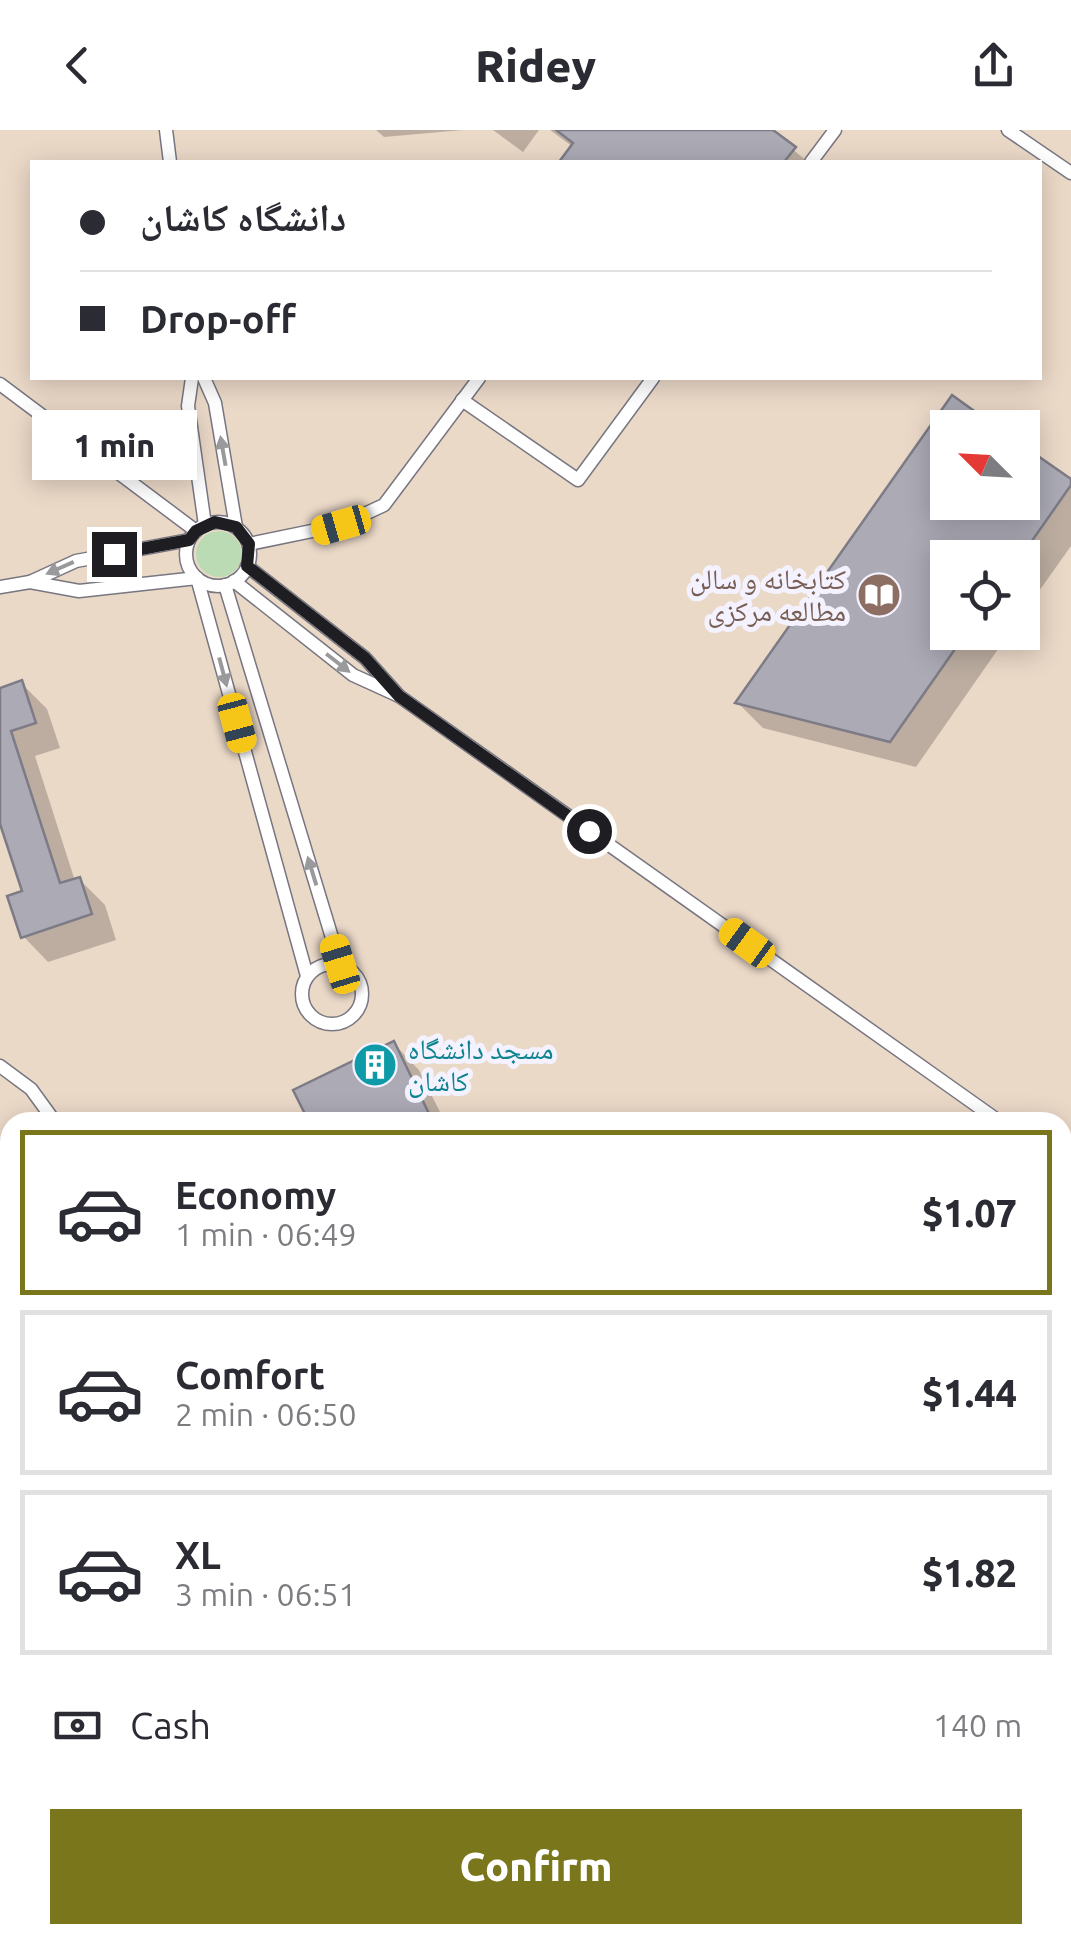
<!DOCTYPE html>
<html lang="en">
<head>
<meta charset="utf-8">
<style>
	body { margin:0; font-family:Ubuntu,"Noto Naskh Arabic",sans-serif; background:#f2f2f3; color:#2b2b33; height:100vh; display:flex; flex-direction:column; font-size:38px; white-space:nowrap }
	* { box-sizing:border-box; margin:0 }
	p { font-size:32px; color:#7c7c81 }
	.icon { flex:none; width:55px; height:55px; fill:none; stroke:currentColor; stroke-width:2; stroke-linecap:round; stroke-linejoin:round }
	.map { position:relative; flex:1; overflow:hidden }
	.side { position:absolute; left:0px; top:982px; width:1072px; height:832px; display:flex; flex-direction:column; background:#fff; border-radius:30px 30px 0 0; box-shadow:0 5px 25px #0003 }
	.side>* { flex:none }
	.hud { position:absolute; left:30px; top:30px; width:1012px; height:220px; border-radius:0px; box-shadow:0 5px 25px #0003; display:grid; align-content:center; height:220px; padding:0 50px; background:#fff }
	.needle { width:65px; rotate:294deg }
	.buttons { position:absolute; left:930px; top:280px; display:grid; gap:20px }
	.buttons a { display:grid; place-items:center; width:110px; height:110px; border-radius:0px; background:#fff; box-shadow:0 5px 25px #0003; font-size:50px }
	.end { position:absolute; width:45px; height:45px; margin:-22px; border:12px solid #1e1d22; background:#fff; box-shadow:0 0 0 5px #fff }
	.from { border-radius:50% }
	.bubble { position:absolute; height:70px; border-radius:0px; background:#fff; box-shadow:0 5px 25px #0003; font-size:32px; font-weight:800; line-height:70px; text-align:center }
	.car { position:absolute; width:30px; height:60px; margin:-30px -15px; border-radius:12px; box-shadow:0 0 8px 2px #0007; background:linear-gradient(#f5c518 24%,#345 0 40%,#f5c518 0 76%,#345 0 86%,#f5c518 0) }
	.hud b { display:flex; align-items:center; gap:35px; height:95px; font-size:38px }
	.hud b+b { border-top:2px solid #e1e1e2 }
	.hud i { width:25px; height:25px; background:#2b2b33 }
	ul { padding:18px 0 0; list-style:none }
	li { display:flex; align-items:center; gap:30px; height:165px; margin:0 20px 15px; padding:0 30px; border:5px solid #e1e1e2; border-radius:0px }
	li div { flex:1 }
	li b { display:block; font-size:38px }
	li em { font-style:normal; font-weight:800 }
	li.current { border-color:#7a761b }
	li>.icon { width:90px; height:90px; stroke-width:1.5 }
	.pay { display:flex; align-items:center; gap:25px; height:110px; padding:0 50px; font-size:38px }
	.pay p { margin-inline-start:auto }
	.cta { display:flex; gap:20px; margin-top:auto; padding:20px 50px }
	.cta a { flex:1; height:115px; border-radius:0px; background:#7a761b; color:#fff; font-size:40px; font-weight:800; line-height:115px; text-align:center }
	header { display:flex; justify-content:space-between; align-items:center; height:130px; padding:0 50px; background:#fff; font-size:45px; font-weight:800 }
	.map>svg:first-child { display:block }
	.education { fill:#ebd9c8; fill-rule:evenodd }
	.green { fill:#bbdbb4 }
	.shadow { fill:#0003 }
	.building { fill:#abaab5; stroke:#7c7b86; stroke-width:2.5 }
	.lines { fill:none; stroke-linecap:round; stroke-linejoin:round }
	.service-casing { stroke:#777681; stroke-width:15 }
	.path { stroke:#a3a2ac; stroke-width:5; stroke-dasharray:2.5 8; stroke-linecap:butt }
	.service { stroke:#fff; stroke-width:12 }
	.oneway { fill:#9a999c }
	.route { stroke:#1e1d22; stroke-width:12 }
	.labels { text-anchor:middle; stroke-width:10; stroke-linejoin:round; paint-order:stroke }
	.education-label { font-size:28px; fill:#785e54; stroke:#f3f2fe; text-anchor:end }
	.culture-label { font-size:28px; fill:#0d838f; stroke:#f3f2fe; text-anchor:start }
</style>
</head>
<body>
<header><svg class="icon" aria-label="back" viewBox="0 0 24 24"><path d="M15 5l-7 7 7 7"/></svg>Ridey<svg class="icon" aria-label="share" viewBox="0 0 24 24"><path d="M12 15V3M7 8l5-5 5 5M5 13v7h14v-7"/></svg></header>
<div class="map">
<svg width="1071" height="1814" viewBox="0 0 1071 1814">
	<rect width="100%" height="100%" fill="#e6e5f1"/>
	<path class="education" d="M0 0H1071V1814H0V1242L10 1228V1805H1062V992H10V1219L0 1212ZM32 32H1040V248H32ZM948 298H1022V372H948ZM948 428H1022V502H948Z"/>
	<g class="green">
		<circle cx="219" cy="424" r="23"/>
		<polygon points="10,1443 10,1571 0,1564 0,1449"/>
	</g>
	<g class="shadow">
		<polygon points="376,0 463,0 384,7"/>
		<polygon points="493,0 539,0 523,22"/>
		<polygon points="550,0 769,0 808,32 562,32 573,17"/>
		<polygon points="948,298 948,372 1022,372 1071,353 1071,416 1022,485 1022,428 948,428 948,502 1010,502 916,637 763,598 738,573"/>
		<polygon points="21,553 47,579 60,618 35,626 75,751 79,749 105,775 116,810 48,832 23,806 25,763 0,686 0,560"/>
		<polygon points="394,914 419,940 445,992 312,992 297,961"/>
		<polygon points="255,1805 452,1805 454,1814 256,1814"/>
		<polygon points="582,1805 780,1805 782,1814 584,1814"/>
	</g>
	<g class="building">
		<polygon points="556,0 773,0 796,17 784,32 559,32 573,13"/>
		<polygon points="952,265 998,298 948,298 948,372 1022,372 1022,315 1071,349 1071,355 1020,428 948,428 948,502 967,502 890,612 735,573"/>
		<polygon points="22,550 36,593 11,601 60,753 80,747 92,784 21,808 7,766 22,761 0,694 0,558"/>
		<polygon points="394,911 433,992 309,992 293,960"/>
		<polygon points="252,1805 432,1805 433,1814 254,1814"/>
		<polygon points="580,1805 760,1805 761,1814 581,1814"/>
	</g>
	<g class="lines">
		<defs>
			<g id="service">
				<polyline points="166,0 170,32"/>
				<polyline points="1008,0 1071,43"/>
				<polyline points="811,32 835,0"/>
				<polyline points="192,248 188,276 205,395"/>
				<polyline points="204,248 215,273 236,397"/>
				<polyline points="0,254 196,401"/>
				<polyline points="462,270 578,350 653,248"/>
				<circle cx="218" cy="424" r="32"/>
				<polyline points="189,410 76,431 30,452 79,461 197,448 307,846"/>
				<polyline points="249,414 341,395 384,375 479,248"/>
				<polyline points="234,451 353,545 399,566 365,528 247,436"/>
				<polyline points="225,455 340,834"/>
				<polyline points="0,457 30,452"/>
				<polyline points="399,566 1000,992"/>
				<circle cx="332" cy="864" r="30"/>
				<polyline points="0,936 31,959 55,992"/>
				<polyline points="1062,1037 1071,1043"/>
				<polyline points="0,1186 10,1173"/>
				<polyline points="1062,1396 1071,1395"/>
				<polyline points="0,1404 10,1391"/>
				<polyline points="0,1416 10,1412"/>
				<polyline points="1062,1436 1071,1435"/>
				<polyline points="0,1588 10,1593"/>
				<polyline points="0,1603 10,1602"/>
				<polyline points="509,1805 511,1814"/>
			</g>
		</defs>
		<use href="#service" class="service-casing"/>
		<polyline class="path" points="100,1805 102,1814"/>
		<use href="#service" class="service"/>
	</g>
	<defs><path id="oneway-solid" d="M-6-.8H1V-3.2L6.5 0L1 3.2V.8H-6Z" transform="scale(2.5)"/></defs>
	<g class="oneway">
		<use href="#oneway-solid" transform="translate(223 321) rotate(-100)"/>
		<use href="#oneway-solid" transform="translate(60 438) rotate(156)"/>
		<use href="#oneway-solid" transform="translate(338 533) rotate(38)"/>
		<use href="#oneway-solid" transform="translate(223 542) rotate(75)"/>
		<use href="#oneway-solid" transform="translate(312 741) rotate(-107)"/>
	</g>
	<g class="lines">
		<polyline class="route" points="114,424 189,410 196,401 215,392 236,397 249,414 247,436 365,528 399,566 589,701"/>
	</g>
	<defs>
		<symbol id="library-disc" viewBox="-11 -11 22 22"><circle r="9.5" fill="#8d6e63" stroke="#f3f2fe"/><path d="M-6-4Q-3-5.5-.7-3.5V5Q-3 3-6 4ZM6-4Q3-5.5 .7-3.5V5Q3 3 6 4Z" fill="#fff"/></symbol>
		<symbol id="building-disc" viewBox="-11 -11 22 22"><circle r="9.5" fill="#0f9aa8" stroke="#f3f2fe"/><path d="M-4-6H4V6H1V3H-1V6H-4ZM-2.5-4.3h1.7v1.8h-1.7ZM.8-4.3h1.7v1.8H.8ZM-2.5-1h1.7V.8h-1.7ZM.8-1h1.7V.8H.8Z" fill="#fff"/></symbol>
	</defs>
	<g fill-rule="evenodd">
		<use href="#library-disc" x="854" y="440" width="50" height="50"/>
		<use href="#building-disc" x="350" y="910" width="50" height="50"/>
	</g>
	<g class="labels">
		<g class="education-label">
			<text x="846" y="459">کتابخانه و سالن<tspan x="846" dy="32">مطالعه مرکزی</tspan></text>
		</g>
		<g class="culture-label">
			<text x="408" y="929">مسجد دانشگاه<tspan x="408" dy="32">کاشان</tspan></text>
		</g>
	</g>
</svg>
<div class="buttons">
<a><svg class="needle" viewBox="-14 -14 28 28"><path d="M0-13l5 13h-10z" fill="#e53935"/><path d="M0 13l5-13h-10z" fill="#7c7c81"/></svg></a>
<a><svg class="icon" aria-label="locate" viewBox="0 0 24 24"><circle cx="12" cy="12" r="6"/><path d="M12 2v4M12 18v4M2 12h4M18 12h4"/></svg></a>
</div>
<i class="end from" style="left:589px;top:701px"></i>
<i class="end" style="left:114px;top:424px"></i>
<div class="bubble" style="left:32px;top:280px;width:165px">1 min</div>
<i class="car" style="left:341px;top:395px;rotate:254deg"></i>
<i class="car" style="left:237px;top:593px;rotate:165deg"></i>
<i class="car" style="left:747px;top:813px;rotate:306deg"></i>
<i class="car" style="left:340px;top:834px;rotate:343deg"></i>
<div class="hud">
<b><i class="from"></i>دانشگاه کاشان</b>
<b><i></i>Drop-off</b>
</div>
<section class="side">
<ul>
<li class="current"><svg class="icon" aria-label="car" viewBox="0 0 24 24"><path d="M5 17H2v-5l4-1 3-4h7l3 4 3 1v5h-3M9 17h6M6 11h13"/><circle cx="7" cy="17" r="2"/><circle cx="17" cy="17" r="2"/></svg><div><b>Economy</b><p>1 min · 06:49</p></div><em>$1.07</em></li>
<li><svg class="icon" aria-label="car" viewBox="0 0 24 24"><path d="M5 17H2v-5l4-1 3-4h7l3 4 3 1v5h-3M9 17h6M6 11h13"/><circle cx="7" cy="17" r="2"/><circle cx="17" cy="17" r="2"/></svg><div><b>Comfort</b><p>2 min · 06:50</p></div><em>$1.44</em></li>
<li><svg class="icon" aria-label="car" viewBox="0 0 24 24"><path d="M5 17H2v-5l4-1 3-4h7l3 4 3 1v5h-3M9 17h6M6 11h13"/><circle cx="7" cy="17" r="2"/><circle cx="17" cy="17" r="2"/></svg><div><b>XL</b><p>3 min · 06:51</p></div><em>$1.82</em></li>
</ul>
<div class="pay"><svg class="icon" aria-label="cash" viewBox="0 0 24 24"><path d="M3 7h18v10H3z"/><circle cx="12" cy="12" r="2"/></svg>Cash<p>140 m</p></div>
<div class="cta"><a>Confirm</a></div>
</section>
</div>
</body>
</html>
